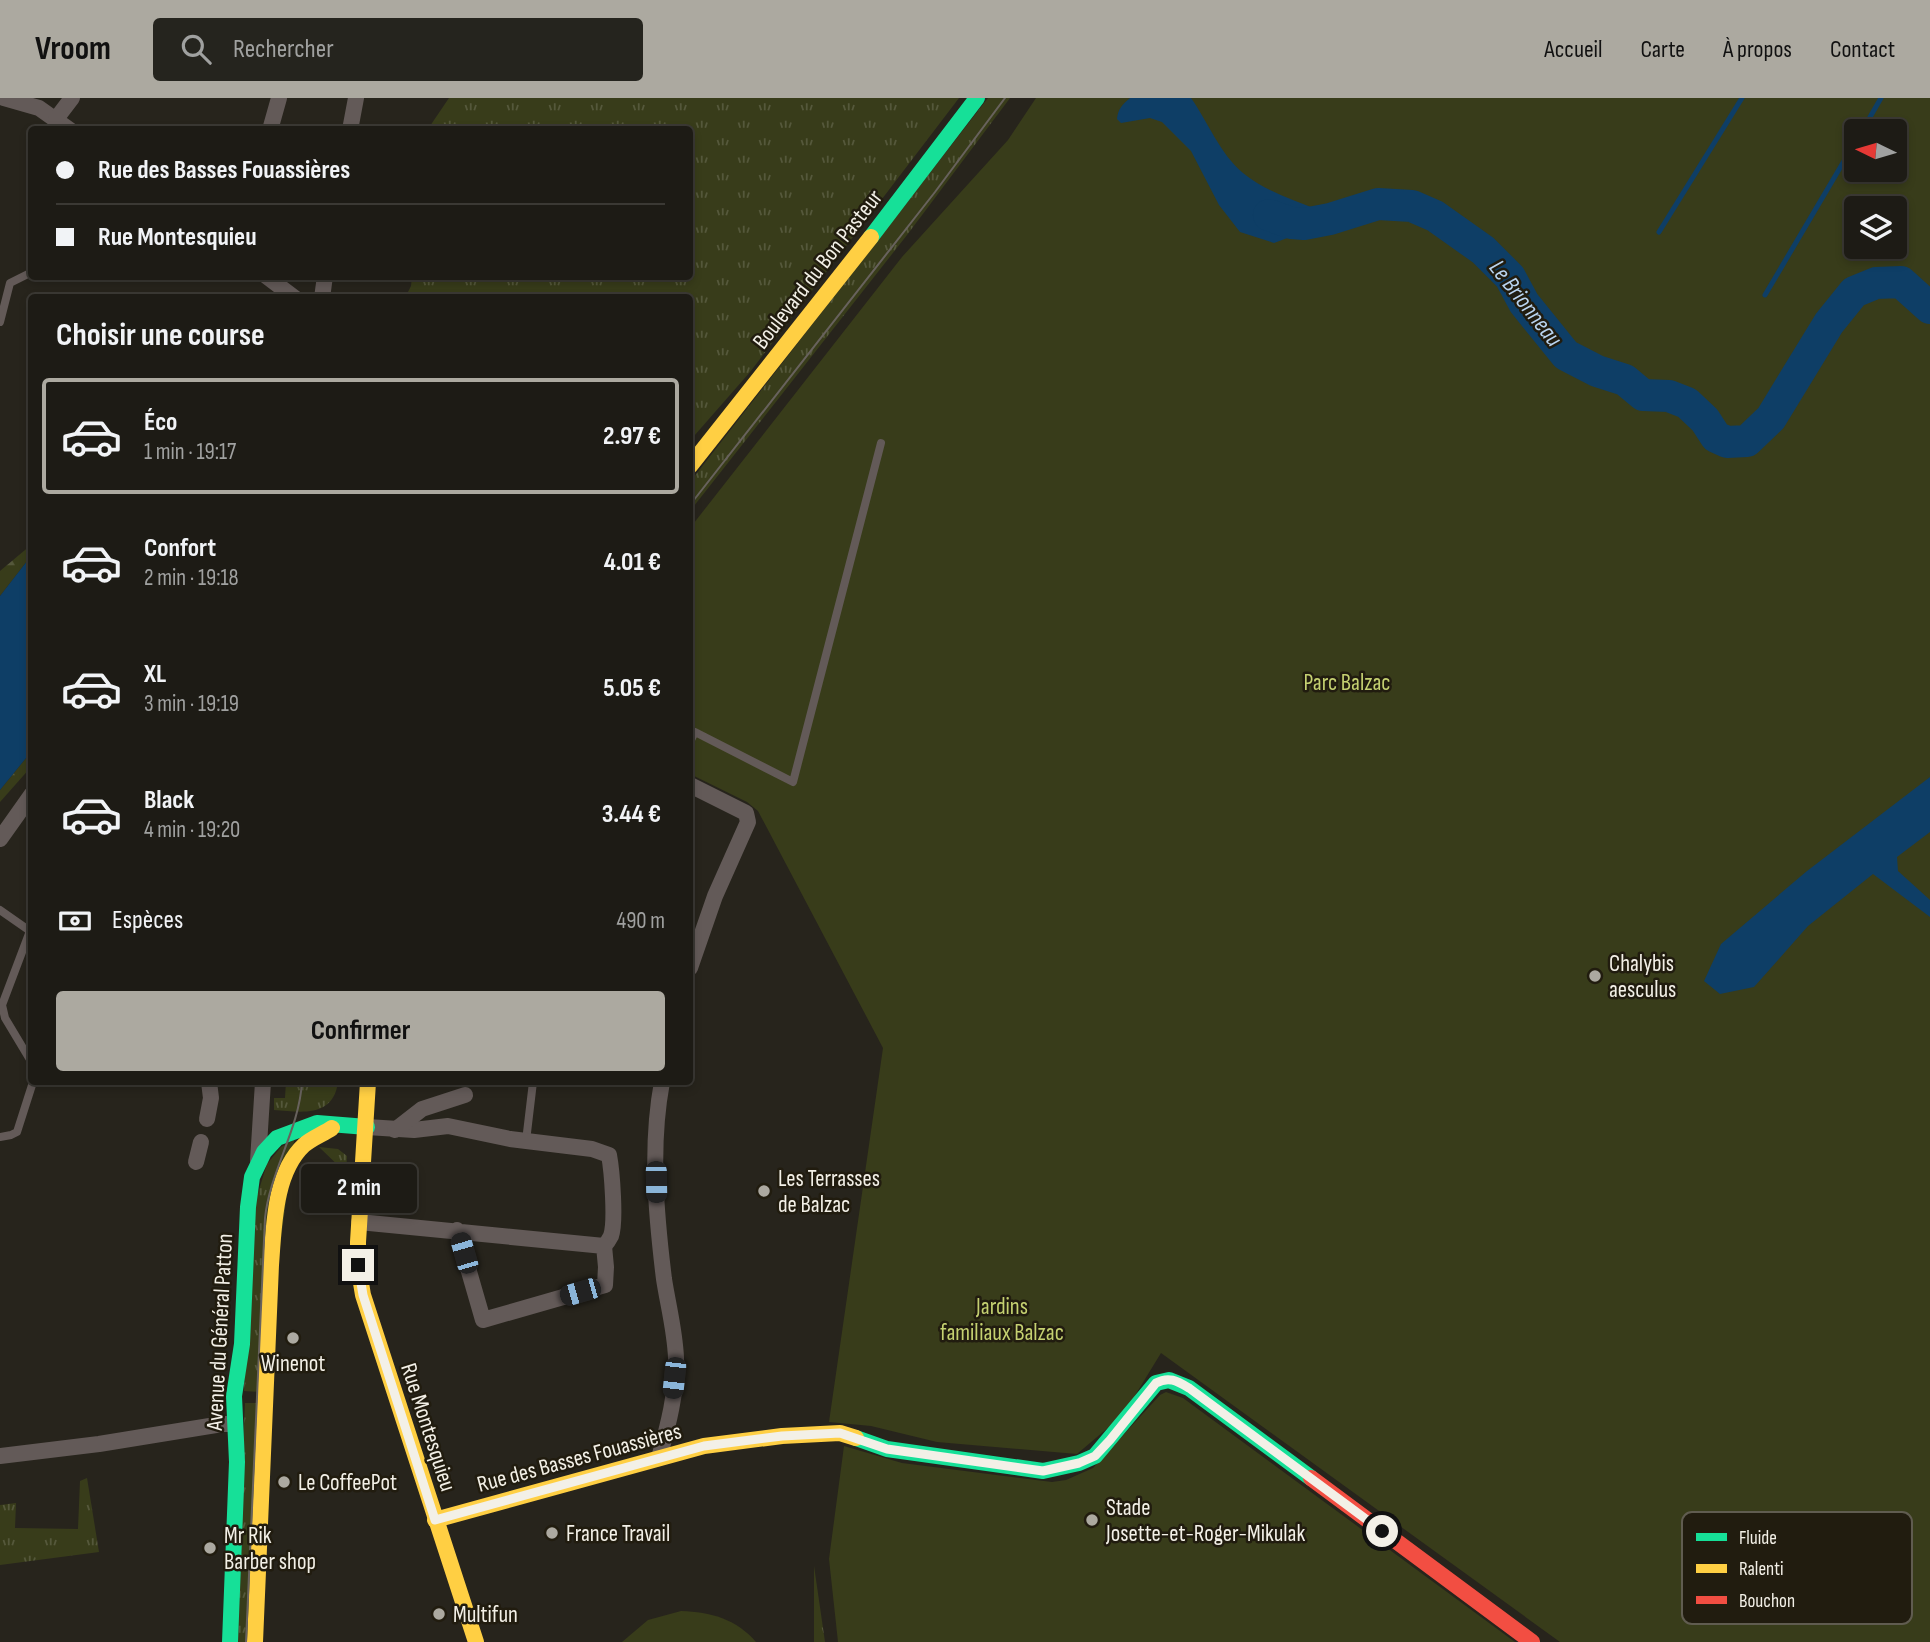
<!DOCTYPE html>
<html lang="fr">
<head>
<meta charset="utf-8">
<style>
	body { margin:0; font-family:"Sofia Sans Condensed",sans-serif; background:#25241e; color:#f1f3f6; height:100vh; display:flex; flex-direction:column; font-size:26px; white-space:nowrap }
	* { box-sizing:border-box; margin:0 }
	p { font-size:23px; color:#a0a1a0 }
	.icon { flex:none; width:38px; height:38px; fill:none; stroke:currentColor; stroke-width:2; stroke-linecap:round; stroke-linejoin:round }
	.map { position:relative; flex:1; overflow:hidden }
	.side { position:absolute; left:28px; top:196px; width:665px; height:791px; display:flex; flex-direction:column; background:#1d1b15; border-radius:7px; box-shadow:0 4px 10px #0003,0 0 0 2px #3b3934 }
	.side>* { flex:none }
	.hud { position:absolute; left:28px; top:28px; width:665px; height:154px; border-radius:7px; box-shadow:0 4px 10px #0003,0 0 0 2px #3b3934; display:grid; align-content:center; height:154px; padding:0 28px; background:#1d1b15 }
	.needle { width:46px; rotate:275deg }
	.controls { position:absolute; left:1844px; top:21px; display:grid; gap:14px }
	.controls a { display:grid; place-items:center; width:63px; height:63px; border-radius:7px; background:#1d1b15; box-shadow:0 4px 10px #0003,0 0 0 2px #3b3934; font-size:35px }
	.end { position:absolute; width:32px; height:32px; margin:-16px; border:9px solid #f3f0e7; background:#111; box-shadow:0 0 0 4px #111 }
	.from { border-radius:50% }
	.bubble { position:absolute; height:49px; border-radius:7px; background:#1d1b15; box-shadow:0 4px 10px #0003,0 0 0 2px #3b3934; font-size:23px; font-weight:700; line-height:49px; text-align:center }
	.car { position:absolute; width:21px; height:42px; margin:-21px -10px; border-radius:9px; box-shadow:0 0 5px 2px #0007; background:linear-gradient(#222 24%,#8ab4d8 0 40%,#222 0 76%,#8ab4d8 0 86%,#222 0) }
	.hud b { display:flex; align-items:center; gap:24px; height:66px; font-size:26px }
	.hud b+b { border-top:2px solid #3b3934 }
	.hud i { width:18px; height:18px; background:#f1f3f6 }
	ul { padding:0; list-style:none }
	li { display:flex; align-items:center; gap:21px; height:116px; margin:0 14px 10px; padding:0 14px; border:4px solid transparent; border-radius:7px }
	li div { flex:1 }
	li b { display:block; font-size:26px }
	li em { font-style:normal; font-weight:700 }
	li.selected { border-color:#aca9a0 }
	li>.icon { width:63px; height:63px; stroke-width:1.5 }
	h2 { padding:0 28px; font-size:32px; line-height:84px }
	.pay { display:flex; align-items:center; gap:18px; height:77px; padding:0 28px; font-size:26px }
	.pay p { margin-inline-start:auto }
	.action { display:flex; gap:14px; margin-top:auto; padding:14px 28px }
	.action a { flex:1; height:80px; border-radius:7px; background:#aca9a0; color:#111; font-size:28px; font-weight:700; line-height:80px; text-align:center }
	header { display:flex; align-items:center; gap:42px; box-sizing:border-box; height:98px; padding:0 35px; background:#aca9a0; color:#111 }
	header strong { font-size:33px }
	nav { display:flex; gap:38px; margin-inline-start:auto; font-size:24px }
	.search { width:490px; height:63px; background:#25241e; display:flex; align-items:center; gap:18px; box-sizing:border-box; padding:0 24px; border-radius:7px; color:#a0a1a0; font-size:26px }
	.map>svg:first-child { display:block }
	.grass { fill:url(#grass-tufts) }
	.forest { fill:url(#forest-firs) }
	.green { fill:#383c1a; fill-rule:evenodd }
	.water { fill:#0e3e66 }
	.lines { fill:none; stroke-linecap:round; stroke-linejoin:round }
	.stream { stroke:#0e3e66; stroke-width:5 }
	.river { stroke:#0e3e66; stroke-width:32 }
	.lane { stroke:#635a58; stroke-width:8 }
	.street { stroke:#635a58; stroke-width:16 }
	.fast { stroke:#16e098; stroke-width:16 }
	.slow { stroke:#ffcf43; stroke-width:16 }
	.jam { stroke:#f24e42; stroke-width:16 }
	.tram { stroke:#68625d; stroke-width:2 }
	.route { stroke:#f3f0e7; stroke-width:9 }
	.poi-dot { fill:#aca9a0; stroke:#211c0f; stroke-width:2.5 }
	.labels { text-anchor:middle; stroke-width:5; stroke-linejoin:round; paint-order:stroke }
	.street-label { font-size:23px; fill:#f3f0e7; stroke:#211c0f }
	.park-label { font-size:23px; fill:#c5d171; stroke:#211c0f }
	.poi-label { font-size:23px; fill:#f3f0e7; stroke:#211c0f; text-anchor:start }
	.water-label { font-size:24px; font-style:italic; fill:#b9d4f0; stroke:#211c0f }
	.key { fill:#211c0f; stroke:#605c50; stroke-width:2 }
	.key-label { font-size:19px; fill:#f3f0e7 }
</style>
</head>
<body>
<header>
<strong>Vroom</strong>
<div class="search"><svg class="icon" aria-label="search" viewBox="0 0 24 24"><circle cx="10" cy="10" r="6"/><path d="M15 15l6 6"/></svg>Rechercher</div>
<nav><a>Accueil</a><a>Carte</a><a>À propos</a><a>Contact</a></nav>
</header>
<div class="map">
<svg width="1930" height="1544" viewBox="0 0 1930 1544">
	<defs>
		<pattern id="grass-tufts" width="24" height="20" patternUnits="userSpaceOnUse" patternTransform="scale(1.75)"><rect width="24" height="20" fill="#383c1a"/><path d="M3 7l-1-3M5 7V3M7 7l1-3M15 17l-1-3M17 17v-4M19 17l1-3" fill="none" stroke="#55583b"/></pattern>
		<pattern id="forest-firs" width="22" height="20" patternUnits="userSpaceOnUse" patternTransform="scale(1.75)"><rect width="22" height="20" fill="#383c1a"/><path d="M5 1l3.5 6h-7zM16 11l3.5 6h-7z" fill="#55583b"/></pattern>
	</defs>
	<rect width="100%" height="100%" fill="#27241c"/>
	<g class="grass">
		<polygon points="449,0 959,0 750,274 694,338 690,336 690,200 405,200 411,188 412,179 690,178 690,32 428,31"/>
		<polygon points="988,0 1010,0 907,137 690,413 690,384"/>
		<path d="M286 984H338C333 1020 302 1014 274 1012V1000H285Z"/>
		<polygon points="294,1042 261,1294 244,1293 251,1117 267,1066 281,1049"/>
		<polygon points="319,1049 338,1051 347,1058 345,1092 336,1084 345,1074"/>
		<polygon points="245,1305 260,1305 250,1544 234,1544"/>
		<polygon points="87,1380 99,1454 0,1467 0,1407 16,1405 15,1430 78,1431 80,1383"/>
		<polygon points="814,1468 825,1544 814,1544"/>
	</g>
	<g class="forest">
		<polygon points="31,447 31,458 0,498 0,473"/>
		<polygon points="31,654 31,669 0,704 0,692"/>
	</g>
	<g class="green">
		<path d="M1036 0H1930V1544H1560L1161 1255 1123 1317 1077 1356 937 1344 871 1328 829 1324 883 950 758 713 747 704 690 676V430L902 159 1008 42ZM1857 33H1895V72H1857ZM1857 110H1895V149H1857Z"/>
		<polygon points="1166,1294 1183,1300 1515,1544 838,1544 829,1461 844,1348 902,1365 1052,1384 1066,1382 1093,1370 1160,1297"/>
		<path d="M681 1513C711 1514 736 1521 756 1544H622L648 1522Z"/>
	</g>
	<g class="water">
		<path d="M1130 0H1191C1208 24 1220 56 1243 75 1265 93 1291 101 1316 111L1313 120 1298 136 1274 145 1240 134 1219 107 1191 53 1162 24 1150 20 1121 25 1117 21C1118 11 1122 7 1130 0Z"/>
		<polygon points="31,458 31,654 0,692 0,498"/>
		<polygon points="1930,679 1930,734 1897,759 1898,773 1930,802 1930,819 1873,776 1808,828 1754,889 1720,896 1704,883 1721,846 1807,773"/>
	</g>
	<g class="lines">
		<g class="stream">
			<polyline points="1862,33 1881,0"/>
			<polyline points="1659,134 1742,0"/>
			<polyline points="1765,197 1857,41"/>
		</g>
		<polyline class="river" points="1269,117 1291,125 1304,126 1330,121 1378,106 1412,108 1435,118 1483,152 1510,179 1524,205 1566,257 1597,273 1625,282 1643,297 1669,298 1687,305 1705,322 1716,339 1727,344 1747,343 1771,320 1829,225 1854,194 1876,185 1901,184 1930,210"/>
		<g class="lane">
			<polyline points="0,224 10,185 30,175 32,171"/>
			<polyline points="690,644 695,634 793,684 881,345"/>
			<polyline points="0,812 30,833 2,907 5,920 32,965"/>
			<polyline points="0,1039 11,1037 17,1034 33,984"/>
			<polyline points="526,1043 533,984"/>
		</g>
		<g class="street">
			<polyline points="4,0 39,10 70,32"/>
			<polyline points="56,21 72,0"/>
			<polyline points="270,32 279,0"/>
			<polyline points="350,32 356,0"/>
			<polyline points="266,178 295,200"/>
			<polyline points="322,200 325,178"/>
			<polyline points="690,687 746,715 748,724 715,798 690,870"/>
			<polyline points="0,741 32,696"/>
			<polyline points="207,1021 211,1000 209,984"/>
			<path d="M367 1029 414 1032 448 1028 510 1041 592 1051 609 1057C612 1073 616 1124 611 1138 610 1140 606 1146 604 1148"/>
			<polyline points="395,1032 422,1011 465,997"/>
			<polyline points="258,1063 263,984"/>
			<polyline points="196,1064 201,1044"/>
			<polyline points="359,1124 604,1148 606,1169 605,1187 483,1222 457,1132"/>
			<polyline points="0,1358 99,1346 222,1326 235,1326"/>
			<path d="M659 1360C668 1328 677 1294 676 1260 675 1233 668 1207 664 1181 656 1116 650 1048 662 984"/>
		</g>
		<g class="fast">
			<polyline points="871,139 977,0"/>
			<polyline points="856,1340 887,1351 1043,1373 1079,1365 1095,1358 1156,1285 1169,1282 1189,1290 1311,1380"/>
			<polyline points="230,1544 237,1364 234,1298 242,1246 248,1109 252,1079 264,1054 277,1040 317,1025 367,1029"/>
		</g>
		<g class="slow">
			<polyline points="690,368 871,139"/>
			<polyline points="368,984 358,1144 358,1167 363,1197 476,1544"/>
			<polyline points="435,1422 704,1348 782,1338 840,1335 856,1340"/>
			<path d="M255 1544 271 1167C274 1129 274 1075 304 1047 312 1040 323 1036 332 1030"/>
		</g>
		<polyline class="jam" points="1311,1380 1532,1544"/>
		<g class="tram">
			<polyline points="690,407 935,94 1005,0"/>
			<path d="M246 1544 265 1120C270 1073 299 1032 302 984"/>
		</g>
	</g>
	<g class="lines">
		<path class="route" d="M358 1167 363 1197 435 1422 704 1348 782 1338 840 1335 887 1351 1043 1373 1079 1365 1095 1358 1110 1342 1156 1285C1169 1278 1177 1283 1189 1290L1382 1433"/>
	</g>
	<g class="poi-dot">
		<circle cx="1595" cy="878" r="7"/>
		<circle cx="764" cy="1093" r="7"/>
		<circle cx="293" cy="1240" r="7"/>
		<circle cx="284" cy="1384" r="7"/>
		<circle cx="1092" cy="1422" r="7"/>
		<circle cx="552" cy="1435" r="7"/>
		<circle cx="210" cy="1450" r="7"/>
		<circle cx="439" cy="1516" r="7"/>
	</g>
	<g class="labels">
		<g class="street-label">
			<text transform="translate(817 171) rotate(-52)" y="8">Boulevard du Bon Pasteur</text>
			<text transform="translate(219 1234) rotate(-87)" y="8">Avenue du Général Patton</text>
			<text transform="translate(429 1329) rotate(72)" y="8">Rue Montesquieu</text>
			<text transform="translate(579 1359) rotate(-15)" y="8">Rue des Basses Fouassières</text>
		</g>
		<g class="park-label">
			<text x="1347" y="592">Parc Balzac</text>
			<text x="1002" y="1216">Jardins<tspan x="1002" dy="26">familiaux Balzac</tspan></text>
		</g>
		<g class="poi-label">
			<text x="1609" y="873">Chalybis<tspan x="1609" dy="26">aesculus</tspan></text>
			<text x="778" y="1088">Les Terrasses<tspan x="778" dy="26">de Balzac</tspan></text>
			<text x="293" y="1273" text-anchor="middle">Winenot</text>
			<text x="298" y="1392">Le CoffeePot</text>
			<text x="1106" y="1417">Stade<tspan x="1106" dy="26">Josette-et-Roger-Mikulak</tspan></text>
			<text x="566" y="1443">France Travail</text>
			<text x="224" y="1445">Mr Rik<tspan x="224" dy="26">Barber shop</tspan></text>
			<text x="453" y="1524">Multifun</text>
		</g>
		<g class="water-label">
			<text transform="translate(1526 205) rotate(52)" y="8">Le Brionneau</text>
		</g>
	</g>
	<rect x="1682" y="1414" width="230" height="112" rx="10" class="key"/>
	<rect x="1696" y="1435" width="31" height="8" fill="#16e098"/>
	<rect x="1696" y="1466" width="31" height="9" fill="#ffcf43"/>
	<rect x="1696" y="1498" width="31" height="8" fill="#f24e42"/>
	<g class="key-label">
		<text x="1739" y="1446">Fluide</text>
		<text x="1739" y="1477">Ralenti</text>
		<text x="1739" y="1509">Bouchon</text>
	</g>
</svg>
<div class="controls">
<a><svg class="needle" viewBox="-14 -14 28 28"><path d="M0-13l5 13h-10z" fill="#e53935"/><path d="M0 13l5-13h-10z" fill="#a0a1a0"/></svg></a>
<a><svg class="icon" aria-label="layers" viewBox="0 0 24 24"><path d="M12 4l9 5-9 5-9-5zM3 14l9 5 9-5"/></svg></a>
</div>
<i class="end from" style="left:1382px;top:1433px"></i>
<i class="end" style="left:358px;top:1167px"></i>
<div class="bubble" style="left:301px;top:1066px;width:116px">2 min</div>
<i class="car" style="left:656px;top:1084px;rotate:179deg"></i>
<i class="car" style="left:464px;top:1155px;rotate:344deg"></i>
<i class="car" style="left:580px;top:1194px;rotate:254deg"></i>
<i class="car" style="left:674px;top:1280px;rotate:186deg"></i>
<div class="hud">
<b><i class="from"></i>Rue des Basses Fouassières</b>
<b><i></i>Rue Montesquieu</b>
</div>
<section class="side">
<h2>Choisir une course</h2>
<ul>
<li class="selected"><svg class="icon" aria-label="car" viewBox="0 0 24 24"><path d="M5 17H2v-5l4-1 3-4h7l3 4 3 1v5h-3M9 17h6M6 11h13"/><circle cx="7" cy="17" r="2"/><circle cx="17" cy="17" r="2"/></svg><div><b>Éco</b><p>1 min · 19:17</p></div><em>2.97 €</em></li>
<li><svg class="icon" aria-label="car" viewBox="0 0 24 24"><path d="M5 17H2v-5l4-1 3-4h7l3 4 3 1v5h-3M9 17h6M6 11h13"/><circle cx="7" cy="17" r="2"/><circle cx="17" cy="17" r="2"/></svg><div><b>Confort</b><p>2 min · 19:18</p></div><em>4.01 €</em></li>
<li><svg class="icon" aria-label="car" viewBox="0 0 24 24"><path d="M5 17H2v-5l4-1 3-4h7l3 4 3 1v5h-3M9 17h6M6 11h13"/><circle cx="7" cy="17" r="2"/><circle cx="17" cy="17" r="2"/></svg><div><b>XL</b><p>3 min · 19:19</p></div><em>5.05 €</em></li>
<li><svg class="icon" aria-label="car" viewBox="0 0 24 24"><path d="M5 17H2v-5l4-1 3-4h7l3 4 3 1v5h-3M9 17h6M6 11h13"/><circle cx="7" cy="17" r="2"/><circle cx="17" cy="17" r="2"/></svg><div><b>Black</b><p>4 min · 19:20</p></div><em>3.44 €</em></li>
</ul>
<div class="pay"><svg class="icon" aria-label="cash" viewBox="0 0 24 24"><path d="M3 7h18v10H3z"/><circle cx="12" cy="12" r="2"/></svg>Espèces<p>490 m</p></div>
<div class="action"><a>Confirmer</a></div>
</section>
</div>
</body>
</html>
